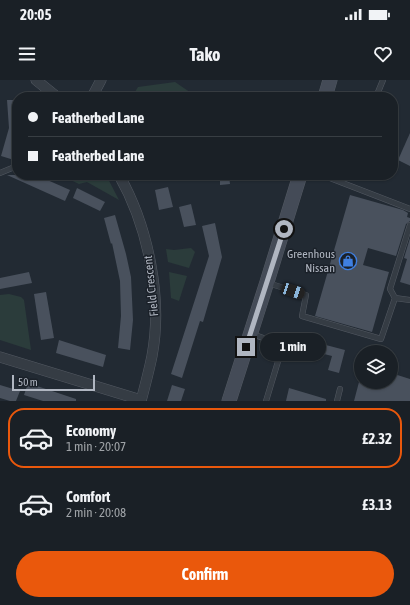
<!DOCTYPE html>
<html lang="en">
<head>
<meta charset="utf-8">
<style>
	body { margin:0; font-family:"Asap Condensed",sans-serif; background:#272d32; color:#f1f3f6; height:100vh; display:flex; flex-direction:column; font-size:15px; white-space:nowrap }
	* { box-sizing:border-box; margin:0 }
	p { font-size:13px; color:#9fa3a7 }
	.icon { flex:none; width:22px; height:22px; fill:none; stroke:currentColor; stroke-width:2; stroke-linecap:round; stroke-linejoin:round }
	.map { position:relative; height:321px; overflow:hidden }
	.details { display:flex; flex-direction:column; background:#1a2026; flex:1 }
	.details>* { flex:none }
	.guide { position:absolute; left:12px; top:12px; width:386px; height:88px; border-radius:16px; box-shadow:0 1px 3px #0004,0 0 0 1px #383e43; display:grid; align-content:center; height:88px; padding:0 16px; background:#1a2026 }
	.buttons { position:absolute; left:354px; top:265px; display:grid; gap:8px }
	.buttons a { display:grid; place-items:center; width:44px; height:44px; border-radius:50%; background:#1a2026; box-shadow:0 1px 3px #0004,0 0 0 1px #383e43; font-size:20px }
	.scale { position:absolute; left:12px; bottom:10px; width:83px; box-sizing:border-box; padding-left:4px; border:2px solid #b0b6c1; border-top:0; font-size:11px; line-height:14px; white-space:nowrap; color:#b0b6c1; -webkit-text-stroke:3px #1b2129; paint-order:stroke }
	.end { position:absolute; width:18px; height:18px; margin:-9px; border:5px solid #b0b6c1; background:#111; box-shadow:0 0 0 2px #111 }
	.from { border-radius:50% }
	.bubble { position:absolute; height:28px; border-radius:14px; background:#1a2026; box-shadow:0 1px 3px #0004,0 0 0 1px #383e43; font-size:13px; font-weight:700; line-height:28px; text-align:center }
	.car { position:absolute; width:12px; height:24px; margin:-12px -6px; border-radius:5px; box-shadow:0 0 3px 1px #0007; background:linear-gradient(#222 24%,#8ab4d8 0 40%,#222 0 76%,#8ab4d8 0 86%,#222 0) }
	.guide b { display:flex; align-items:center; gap:14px; height:38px; font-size:15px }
	.guide b+b { border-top:1px solid #383e43 }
	.guide i { width:10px; height:10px; background:#f1f3f6 }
	ul { padding:7px 0 0; list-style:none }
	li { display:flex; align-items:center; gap:12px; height:60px; margin:0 8px 6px; padding:0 8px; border:2px solid transparent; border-radius:16px }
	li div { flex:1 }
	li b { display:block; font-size:15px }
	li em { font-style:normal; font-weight:700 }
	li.selected { border-color:#ea580c }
	li>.icon { width:36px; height:36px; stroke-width:1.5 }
	.button { display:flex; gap:8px; margin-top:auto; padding:8px 16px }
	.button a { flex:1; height:46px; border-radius:24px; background:#ea580c; color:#fff; font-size:16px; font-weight:700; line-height:46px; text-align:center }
	.status { display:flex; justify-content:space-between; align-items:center; height:28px; padding:0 20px; background:#1a2026; direction:ltr }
	.status svg { height:11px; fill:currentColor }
	header { display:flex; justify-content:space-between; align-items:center; height:52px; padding:0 16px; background:#1a2026; font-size:18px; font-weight:700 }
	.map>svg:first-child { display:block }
	.green { fill:#2b3c3b }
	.building { fill:#49515d }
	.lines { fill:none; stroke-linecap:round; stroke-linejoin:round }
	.lane-casing { stroke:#535962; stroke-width:6 }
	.street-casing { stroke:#535962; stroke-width:11 }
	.secondary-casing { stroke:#535962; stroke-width:15 }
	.lane { stroke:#353c44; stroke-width:5 }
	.street { stroke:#353c44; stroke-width:10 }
	.secondary { stroke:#444b57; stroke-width:14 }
	.route { stroke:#b0b6c1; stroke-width:5 }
	.labels { text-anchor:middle; stroke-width:3; stroke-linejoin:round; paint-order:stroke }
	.poi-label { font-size:12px; fill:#b0b6c1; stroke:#1b2129; text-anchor:end }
	.street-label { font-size:12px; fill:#b0b6c1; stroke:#1b2129 }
</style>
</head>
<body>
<div class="status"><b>20:05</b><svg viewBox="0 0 49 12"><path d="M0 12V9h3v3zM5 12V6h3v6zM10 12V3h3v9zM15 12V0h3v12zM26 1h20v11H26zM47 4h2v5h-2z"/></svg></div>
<header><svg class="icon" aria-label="menu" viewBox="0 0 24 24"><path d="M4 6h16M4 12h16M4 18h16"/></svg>Tako<svg class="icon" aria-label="heart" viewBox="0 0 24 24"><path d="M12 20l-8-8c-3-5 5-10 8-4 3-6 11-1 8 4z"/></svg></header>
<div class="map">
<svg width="410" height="321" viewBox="0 0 410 321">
	<rect width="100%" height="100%" fill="#222a33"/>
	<g class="green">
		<polygon points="175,2 197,17 145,17 135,12 138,7"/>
		<polygon points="60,95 106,95 119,120 87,102 79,104"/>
		<polygon points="191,168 195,172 189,188 168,182 166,169 174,170"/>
		<polygon points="169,192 187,196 179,221 171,218"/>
		<polygon points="9,214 21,217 24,220 31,270 0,260 0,215"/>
	</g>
	<g class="building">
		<polygon points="7,20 17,20 17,69 14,80 1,76 9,48"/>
		<polygon points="410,53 410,86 398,80"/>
		<polygon points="7,95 36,95 70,110 65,121"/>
		<polygon points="220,95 229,95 230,104 220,105"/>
		<polygon points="168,107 173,127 159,130 155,110"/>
		<polygon points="77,108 105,122 100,131 73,118"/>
		<polygon points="350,115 403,130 408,133 407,137 410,138 410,141 406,144 396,176 368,168 363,185 389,192 372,252 315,236"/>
		<polygon points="191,124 196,145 184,147 179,127"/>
		<polygon points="115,135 126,174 131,197 133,240 130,270 118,268 121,236 120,201 112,163 111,164 104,138"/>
		<polygon points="215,143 222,177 203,242 200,241 182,298 171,294 209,176 202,146"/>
		<polygon points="410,158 410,205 400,202 407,179 404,178"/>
		<polygon points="29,192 32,203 0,209 0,198"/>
		<polygon points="46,212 54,258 41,260 34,214"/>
		<polygon points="59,260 106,275 103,287 56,273"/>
		<polygon points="322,264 345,270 339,293 328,290 332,276 320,273"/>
		<polygon points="391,293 410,299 410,321 354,321 359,302 391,302"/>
		<polygon points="28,303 76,319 76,321 43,321 24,315"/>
		<polygon points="0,305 20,311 16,321 10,321 0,318"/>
		<polygon points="172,305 185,309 181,321 167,321"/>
		<polygon points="289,308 326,319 326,321 286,321"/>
	</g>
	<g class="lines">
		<defs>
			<g id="lane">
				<polyline points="376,17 383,0"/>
				<polyline points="0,93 17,86"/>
				<polyline points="322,95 410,129"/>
				<polyline points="268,203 306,215 302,236 381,259 395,218 390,209 410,145"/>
				<polyline points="395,218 410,220"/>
				<polyline points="252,254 283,265 266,321"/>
				<polyline points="337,321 340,309"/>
			</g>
			<g id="street">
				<polyline points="36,0 57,17"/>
				<polyline points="92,17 101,0"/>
				<path d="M119 95C148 146 163 218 152 276 149 291 145 306 141 321"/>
				<polyline points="0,277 141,320"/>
			</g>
			<g id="secondary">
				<polyline points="325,17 330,0"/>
				<polyline points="229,321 267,202 300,95"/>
			</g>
		</defs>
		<use href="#lane" class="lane-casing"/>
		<use href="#street" class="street-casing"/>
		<use href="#secondary" class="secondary-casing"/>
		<use href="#lane" class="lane"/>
		<use href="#street" class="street"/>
		<use href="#secondary" class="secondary"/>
	</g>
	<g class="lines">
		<polyline class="route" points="246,267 284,149"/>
	</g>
	<defs>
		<symbol id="shop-ring" viewBox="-11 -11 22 22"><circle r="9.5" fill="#1b2129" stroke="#3f7fe0" stroke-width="1.5"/><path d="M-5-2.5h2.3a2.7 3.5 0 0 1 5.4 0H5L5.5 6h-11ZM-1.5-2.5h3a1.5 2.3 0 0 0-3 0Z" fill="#3f7fe0"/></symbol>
	</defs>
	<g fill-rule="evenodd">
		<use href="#shop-ring" x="338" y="171" width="20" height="20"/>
	</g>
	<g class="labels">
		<g class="poi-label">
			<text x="335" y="178">Greenhous<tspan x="335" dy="14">Nissan</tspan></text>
		</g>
		<g class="street-label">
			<text transform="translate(151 206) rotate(-96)" y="4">Field Crescent</text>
		</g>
	</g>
</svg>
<div class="buttons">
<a><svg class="icon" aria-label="layers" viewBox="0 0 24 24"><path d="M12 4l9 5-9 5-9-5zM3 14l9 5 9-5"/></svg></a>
</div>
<div class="scale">50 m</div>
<i class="end from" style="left:284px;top:149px"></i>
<i class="end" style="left:246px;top:267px"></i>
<div class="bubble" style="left:260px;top:253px;width:66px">1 min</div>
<i class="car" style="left:293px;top:211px;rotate:108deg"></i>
<div class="guide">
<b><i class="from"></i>Featherbed Lane</b>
<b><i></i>Featherbed Lane</b>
</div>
</div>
<section class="details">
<ul>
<li class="selected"><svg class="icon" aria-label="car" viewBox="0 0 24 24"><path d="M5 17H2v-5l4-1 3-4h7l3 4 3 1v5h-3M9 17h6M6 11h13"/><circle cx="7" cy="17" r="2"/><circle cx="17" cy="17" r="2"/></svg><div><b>Economy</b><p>1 min · 20:07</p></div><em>£2.32</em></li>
<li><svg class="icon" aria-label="car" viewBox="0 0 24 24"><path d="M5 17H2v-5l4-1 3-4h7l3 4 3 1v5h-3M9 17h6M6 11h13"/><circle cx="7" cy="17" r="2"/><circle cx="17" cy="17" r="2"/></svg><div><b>Comfort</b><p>2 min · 20:08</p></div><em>£3.13</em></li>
</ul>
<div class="button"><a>Confirm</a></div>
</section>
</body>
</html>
